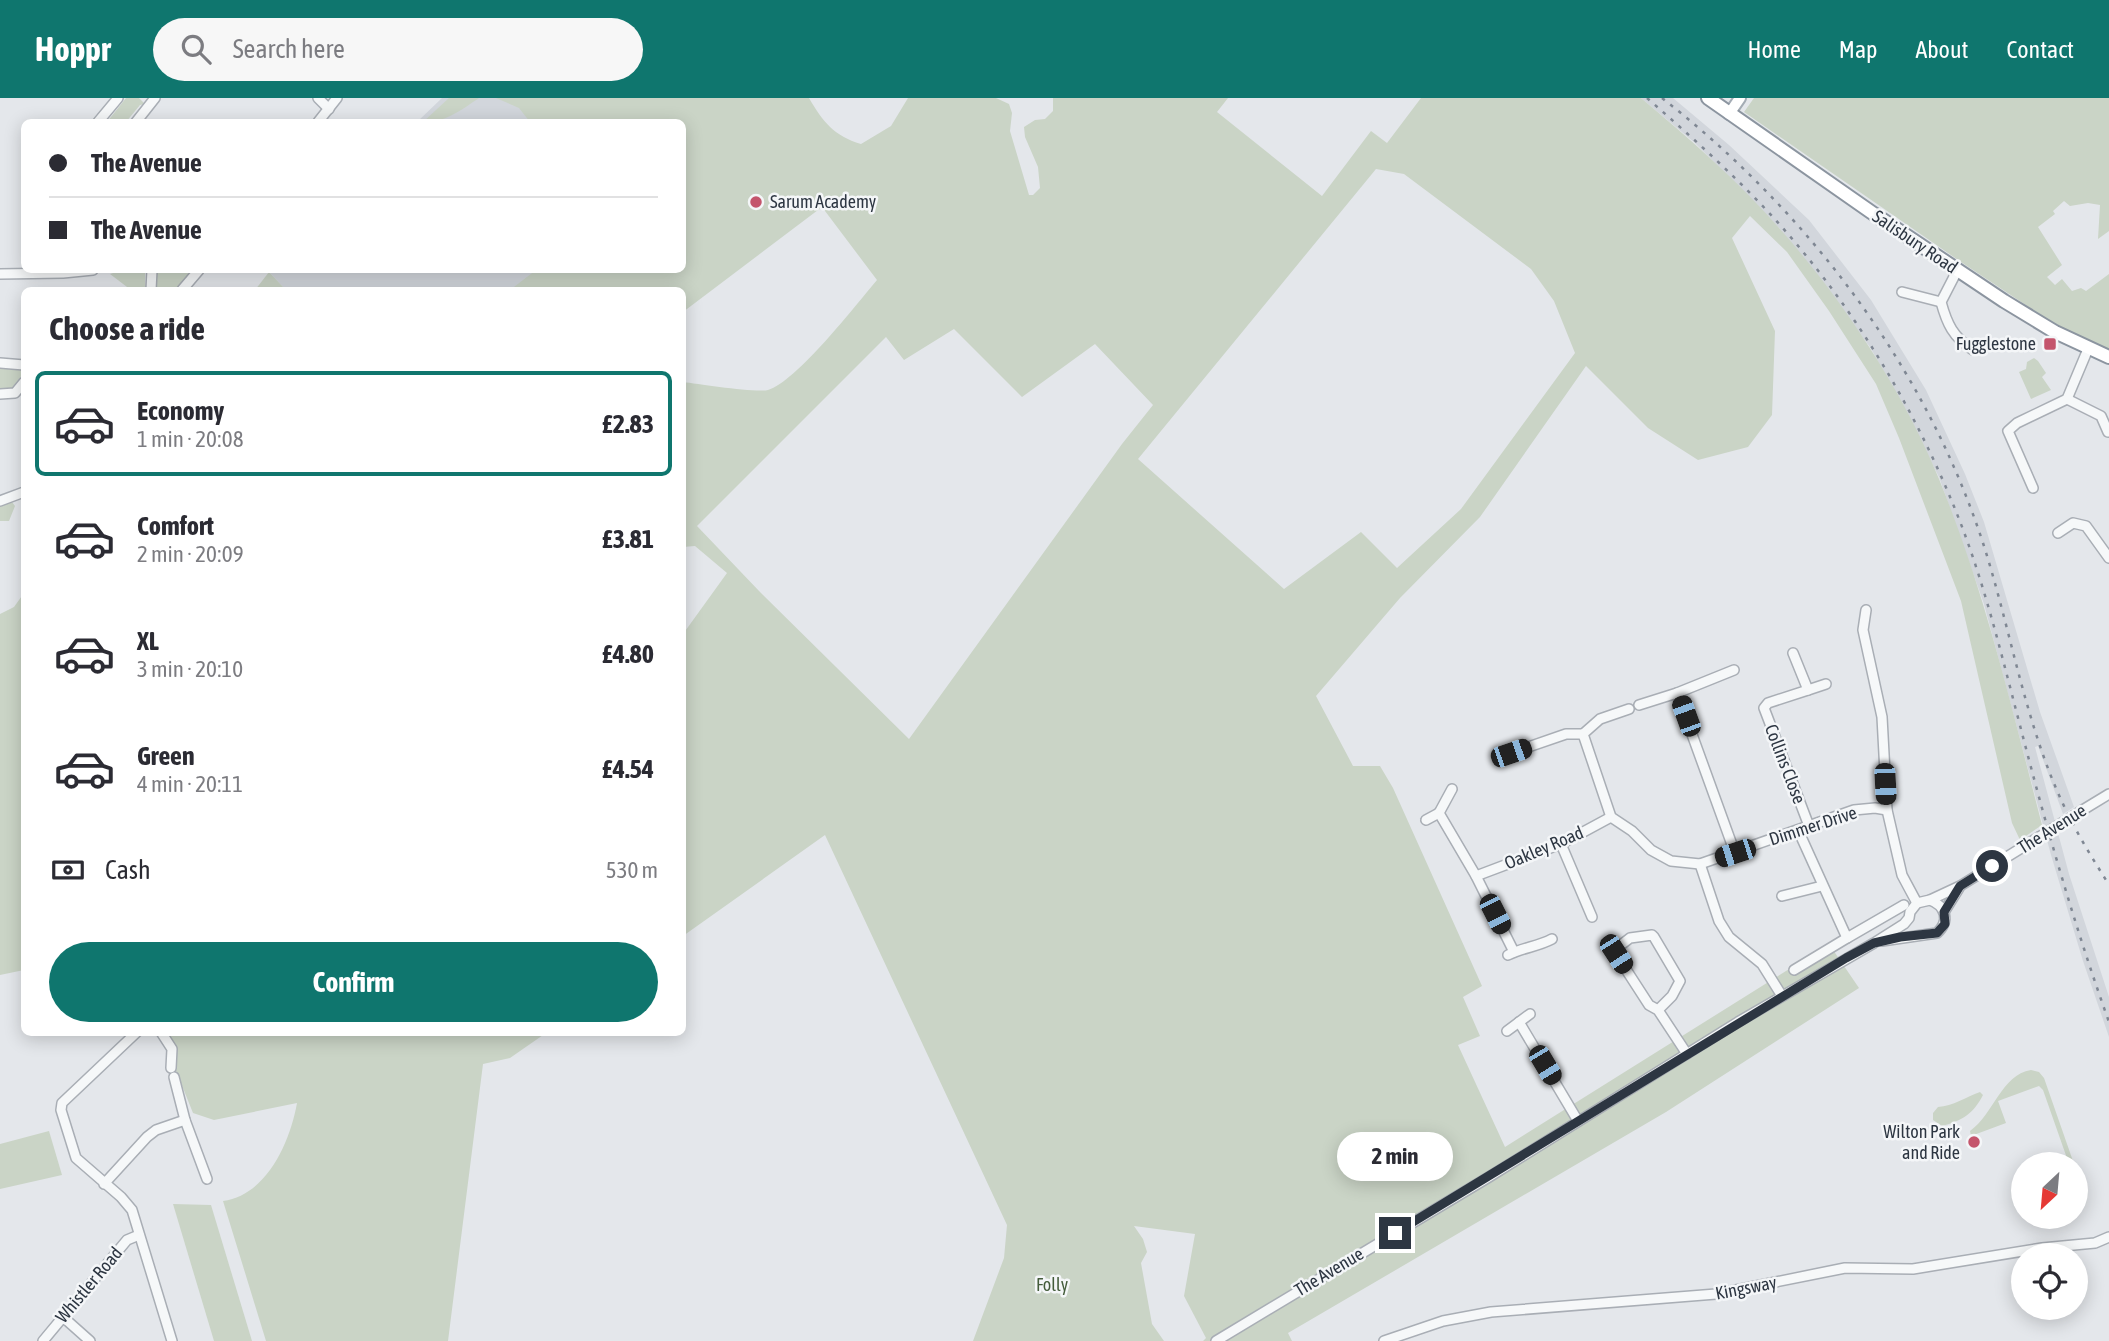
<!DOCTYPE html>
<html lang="en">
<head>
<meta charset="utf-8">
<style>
	body { margin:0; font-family:"Asap Condensed",sans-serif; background:#f7f7f7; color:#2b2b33; height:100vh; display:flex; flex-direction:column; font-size:26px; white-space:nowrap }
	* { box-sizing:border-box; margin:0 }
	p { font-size:23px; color:#7c7c81 }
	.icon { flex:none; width:38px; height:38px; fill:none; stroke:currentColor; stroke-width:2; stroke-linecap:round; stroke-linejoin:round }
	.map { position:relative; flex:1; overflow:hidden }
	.panel { position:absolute; left:21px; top:189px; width:665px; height:749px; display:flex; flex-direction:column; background:#fff; border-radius:10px; box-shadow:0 4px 18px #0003 }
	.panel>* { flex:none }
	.top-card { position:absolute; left:21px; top:21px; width:665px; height:154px; border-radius:10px; box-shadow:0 4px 18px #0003; display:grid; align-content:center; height:154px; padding:0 28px; background:#fff }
	.needle { width:46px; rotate:206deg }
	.tools { position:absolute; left:2011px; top:1054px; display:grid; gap:14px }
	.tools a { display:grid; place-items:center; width:77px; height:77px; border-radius:50%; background:#fff; box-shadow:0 4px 18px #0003; font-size:35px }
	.end { position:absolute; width:32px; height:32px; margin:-16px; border:9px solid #2d3642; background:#fff; box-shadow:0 0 0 4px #fff }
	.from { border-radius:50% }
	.bubble { position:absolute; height:49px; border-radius:24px; background:#fff; box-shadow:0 4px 18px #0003; font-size:23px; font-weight:700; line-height:49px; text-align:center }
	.car { position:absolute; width:21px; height:42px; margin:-21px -10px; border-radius:9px; box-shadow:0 0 5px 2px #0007; background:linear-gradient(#222 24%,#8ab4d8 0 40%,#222 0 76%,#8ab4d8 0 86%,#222 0) }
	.top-card b { display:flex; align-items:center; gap:24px; height:66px; font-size:26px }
	.top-card b+b { border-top:2px solid #e1e1e2 }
	.top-card i { width:18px; height:18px; background:#2b2b33 }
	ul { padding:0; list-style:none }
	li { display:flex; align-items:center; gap:21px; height:105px; margin:0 14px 10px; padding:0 14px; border:4px solid transparent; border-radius:10px }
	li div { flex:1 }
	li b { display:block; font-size:26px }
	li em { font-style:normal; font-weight:700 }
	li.active { border-color:#0f766e }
	li>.icon { width:63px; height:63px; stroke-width:1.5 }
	h2 { padding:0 28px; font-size:32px; line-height:84px }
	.pay { display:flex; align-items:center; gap:18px; height:77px; padding:0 28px; font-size:26px }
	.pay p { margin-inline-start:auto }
	.cta { display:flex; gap:14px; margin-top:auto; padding:14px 28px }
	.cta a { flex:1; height:80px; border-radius:42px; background:#0f766e; color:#fff; font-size:28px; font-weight:700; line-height:80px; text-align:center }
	header { display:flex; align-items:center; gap:42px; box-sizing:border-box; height:98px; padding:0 35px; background:#0f766e; color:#fff }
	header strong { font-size:33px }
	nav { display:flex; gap:38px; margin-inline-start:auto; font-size:24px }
	.search { width:490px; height:63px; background:#f7f7f7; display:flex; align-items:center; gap:18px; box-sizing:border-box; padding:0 24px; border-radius:38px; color:#7c7c81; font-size:26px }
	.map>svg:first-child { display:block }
	.built { fill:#d2d6dc }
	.green { fill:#cad4c6; fill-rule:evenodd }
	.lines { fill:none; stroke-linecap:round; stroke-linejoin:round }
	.minor-casing { stroke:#a9aeb5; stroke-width:12 }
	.major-casing { stroke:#a4acb5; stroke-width:14 }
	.highway-casing { stroke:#8c95a0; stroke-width:16 }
	.minor { stroke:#f6f8f9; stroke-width:9 }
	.major { stroke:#fff; stroke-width:10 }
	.highway { stroke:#fff; stroke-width:12 }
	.rail { stroke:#7f8793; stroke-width:2.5; stroke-dasharray:3.5 7; stroke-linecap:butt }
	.minor-bridge-casing { stroke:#a9aeb5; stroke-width:12; stroke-linecap:butt }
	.minor-bridge { stroke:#f6f8f9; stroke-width:9 }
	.route { stroke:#2d3642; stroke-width:9 }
	.poi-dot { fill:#c4556c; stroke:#f4f6f8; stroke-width:2.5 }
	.labels { text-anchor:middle; stroke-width:5; stroke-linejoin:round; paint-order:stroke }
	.poi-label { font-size:18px; fill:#2d3642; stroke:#f4f6f8; text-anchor:end }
	.street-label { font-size:18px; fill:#2d3642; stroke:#f4f6f8 }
	.park-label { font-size:18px; fill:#445c3b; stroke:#f4f6f8 }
</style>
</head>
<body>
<header>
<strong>Hoppr</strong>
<div class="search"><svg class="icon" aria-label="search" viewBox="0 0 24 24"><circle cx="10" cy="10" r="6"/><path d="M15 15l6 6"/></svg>Search here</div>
<nav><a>Home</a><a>Map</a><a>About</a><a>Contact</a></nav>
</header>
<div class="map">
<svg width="2109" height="1243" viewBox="0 0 2109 1243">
	<rect width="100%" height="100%" fill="#e4e7eb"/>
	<g class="built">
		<polygon points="442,0 752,0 683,214 682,192 286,192 269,174 271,172 682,172 682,24 417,24"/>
		<polygon points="1641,0 1673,0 1729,47 1809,122 1871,202 1926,292 1965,376 1984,424 2040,614 2074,709 2063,716 2038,648 2035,649 2069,776 2109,899 2109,939 2083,863 2051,757 1984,506 1939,379 1903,308 1870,249 1780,131 1695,45"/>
	</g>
	<g class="green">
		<polygon points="126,0 139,0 145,6 140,7 126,24 107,24"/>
		<path d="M449 0H479C461 12 445 25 423 24Z"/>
		<path d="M496 0H809C823 24 834 38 861 46L891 28 908 0H996L1009 6 1012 15 1010 33 1029 97H1033L1040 90 1038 69 1025 39 1024 29 1035 22 1045 21 1053 13V0H1228L1217 14 1322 98 1371 33 1387 45 1421 0H1641C1690 41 1738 83 1780 131 1843 202 1903 293 1939 381 1985 493 2012 611 2042 727L2020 742 2012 725 1961 503 1899 340 1876 286 1829 213 1787 154 1750 118 1732 140 1775 233 1772 317 1748 349 1698 362 1648 330 1586 268 1480 419 1400 500 1316 598 1353 668H1380L1393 690 1482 888 1463 899 1480 938 1458 947 1505 1049 1829 846 1859 890 1666 1014 1288 1235 1292 1243H1203L1206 1240 1184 1198 1195 1136 1134 1128 1143 1141 1147 1154 1141 1165 1152 1226 1164 1243H973L1004 1160 1007 1127 825 737 683 838V536L727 475 695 448 683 449V284C699 286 756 295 768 292 796 284 856 207 877 182L822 109 683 214 682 192H510L536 172H682V24H530L519 10ZM1376 71 1404 76 1531 171 1554 203 1575 255 1461 411 1397 470 1361 434 1284 491 1138 361ZM954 231 1022 299 1095 246 1153 307 1122 346 909 641 760 494 697 428 886 239 904 262Z"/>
		<polygon points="1754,0 2109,0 2109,133 2098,141 2100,107 2088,105 2070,108 2064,103 2053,113 2055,116 2038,129 2062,167 2047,179 2055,187 2062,181 2072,193 2081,190 2086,193 2109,176 2109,251 2056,227 1961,164 1744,14"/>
		<polygon points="122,172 145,172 145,192 131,192 110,176"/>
		<polygon points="157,172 197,172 179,192 156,192"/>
		<polygon points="269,174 286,192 255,192"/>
		<polygon points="2034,260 2038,263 2046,275 2042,279 2051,292 2031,301 2019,274 2026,271 2027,264"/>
		<polygon points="0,269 24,271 24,275 10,292 0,293"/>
		<polygon points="12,404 15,408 9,423 0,423 0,408"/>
		<polygon points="24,495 24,872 0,877 0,516 14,509"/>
		<path d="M161 935H546L510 960 483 966 448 1243H266L223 1103C267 1097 290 1044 297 1005L214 1022 193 1015Z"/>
		<path d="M2031 972 2039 974 2044 980 2074 1066H2069L2043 992 2039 988 1998 1003 2006 1025 1971 1038 1970 1033C1994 1016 2001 977 2031 972Z"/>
		<path d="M1980 994 1983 997C1974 1015 1962 1023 1942 1028L1933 1022V1015L1938 1009C1953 1008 1966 999 1980 994Z"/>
		<polygon points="49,1033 62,1077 0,1091 0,1046"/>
		<polygon points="2076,1069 2084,1092 2084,1105 2076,1104 2076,1093 2078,1092"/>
		<polygon points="173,1106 211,1107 252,1243 214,1243"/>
	</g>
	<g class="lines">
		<defs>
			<g id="minor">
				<polyline points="318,0 329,11"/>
				<polyline points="98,24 118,0"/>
				<polyline points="136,24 155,0"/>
				<polyline points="318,24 337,0"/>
				<path d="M1957 173 1941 204C1947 226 1953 239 1973 252"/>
				<polyline points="0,176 63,175 93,172"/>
				<polyline points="151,192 152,172"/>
				<polyline points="182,192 199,172"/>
				<polyline points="1902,194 1941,204"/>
				<polyline points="0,265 24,267"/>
				<polyline points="0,296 15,295 24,284"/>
				<polyline points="2067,301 2101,318 2108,334"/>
				<polyline points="2033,390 2008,333 2017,325 2067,301 2088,251"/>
				<polyline points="0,403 24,394"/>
				<polyline points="2058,435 2073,425 2086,428 2109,460"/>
				<polyline points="1866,512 1863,532 1882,619 1887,712 1902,777 1917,805"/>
				<polyline points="1793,555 1808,592 1768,605 1764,610 1809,728"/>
				<polyline points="1808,592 1826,586"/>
				<polyline points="1677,595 1734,572"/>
				<polyline points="1639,607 1677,595 1735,755"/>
				<polyline points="1629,611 1600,621 1583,636 1611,719 1632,733 1651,752 1671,763 1700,766 1854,712 1875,710 1887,712"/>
				<polyline points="1511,655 1566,636 1583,636"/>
				<polyline points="1452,691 1439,715 1476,778 1514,854"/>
				<polyline points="2081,713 2109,696"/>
				<polyline points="1426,722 1439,715"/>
				<polyline points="1798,732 1847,840 1904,807"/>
				<polyline points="1561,746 1592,819"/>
				<polyline points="1700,766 1719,823 1729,839 1762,866 1782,898"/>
				<polyline points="1476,778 1561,746 1611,719"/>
				<polyline points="1782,798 1822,788"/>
				<polyline points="1944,814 1959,790"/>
				<path d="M1882 843 1937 835C1950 823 1946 808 1930 802"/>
				<path d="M1508 857C1524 849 1537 849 1552 841"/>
				<polyline points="1794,872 1847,840"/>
				<polyline points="1658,912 1672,898 1680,883 1654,839 1652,837 1630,840 1617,850 1616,856 1649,907 1658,912 1687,956"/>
				<polyline points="1519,924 1578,1023"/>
				<polyline points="1507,933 1530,916"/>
				<polyline points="137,934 62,1005 61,1012 76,1060 121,1099 132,1112 172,1243"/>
				<polyline points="161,934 172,951 171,970"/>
				<polyline points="174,979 185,1022 207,1081"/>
				<polyline points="104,1086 147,1039 156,1032 185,1022"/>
				<polyline points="63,1219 90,1243"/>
				<polyline points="43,1243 127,1142 139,1137"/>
				<polyline points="1216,1243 1489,1079 1738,924 1874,845 1904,826 1909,820 1910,814 1917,805 1930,802 1960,788 2039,739"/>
				<polyline points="1384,1243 1443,1223 1491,1214 1716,1196 1845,1170 1913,1171 2042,1150 2095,1145 2109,1139"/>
			</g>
			<polyline id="major" points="1729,16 1740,0"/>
			<polyline id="highway" points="1708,0 1871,114 2004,203 2055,234 2109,259"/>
		</defs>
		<use href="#minor" class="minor-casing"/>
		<use href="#major" class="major-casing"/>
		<use href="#highway" class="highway-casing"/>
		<use href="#minor" class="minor"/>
		<use href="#major" class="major"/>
		<use href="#highway" class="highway"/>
		<g class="rail">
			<path d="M1647 0C1694 41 1740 82 1781 128 1857 214 1917 314 1959 421 1986 490 2003 563 2022 635 2047 732 2075 829 2109 924"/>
			<path d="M1662 0C1808 114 1925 268 1983 445 2011 532 2025 626 2064 708 2077 736 2093 761 2109 787"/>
		</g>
		<defs>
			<polyline id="minor-bridge" points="2039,739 2081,713"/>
		</defs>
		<use href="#minor-bridge" class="minor-bridge-casing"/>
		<use href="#minor-bridge" class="minor-bridge"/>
	</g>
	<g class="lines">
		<polyline class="route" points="1395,1135 1846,860 1874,845 1900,839 1937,835 1945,826 1944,814 1960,788 1992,768"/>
	</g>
	<g class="poi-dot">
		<circle cx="756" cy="104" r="7"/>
		<rect x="2043" y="239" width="14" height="14" rx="3.5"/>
		<circle cx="1974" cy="1044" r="7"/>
	</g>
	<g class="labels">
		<g class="poi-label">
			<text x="770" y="110" text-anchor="start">Sarum Academy</text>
			<text x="2036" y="252">Fugglestone</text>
			<text x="1960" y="1040">Wilton Park<tspan x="1960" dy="21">and Ride</tspan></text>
		</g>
		<g class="street-label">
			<text transform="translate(1915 144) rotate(34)" y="6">Salisbury Road</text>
			<text transform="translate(1785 666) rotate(69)" y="6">Collins Close</text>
			<text transform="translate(1813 728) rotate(-18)" y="6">Dimmer Drive</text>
			<text transform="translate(2052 731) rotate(-32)" y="6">The Avenue</text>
			<text transform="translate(1544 750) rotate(-23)" y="6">Oakley Road</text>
			<text transform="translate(1329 1174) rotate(-31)" y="6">The Avenue</text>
			<text transform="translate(89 1187) rotate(-50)" y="6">Whistler Road</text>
			<text transform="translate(1746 1190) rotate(-11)" y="6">Kingsway</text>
		</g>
		<g class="park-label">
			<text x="1052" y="1193">Folly</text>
		</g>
	</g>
</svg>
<div class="tools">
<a><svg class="needle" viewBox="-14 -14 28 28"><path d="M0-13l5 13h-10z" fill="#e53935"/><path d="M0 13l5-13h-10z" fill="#7c7c81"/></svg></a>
<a><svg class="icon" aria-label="locate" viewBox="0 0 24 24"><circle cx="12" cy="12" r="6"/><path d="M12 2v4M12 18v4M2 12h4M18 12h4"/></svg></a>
</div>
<i class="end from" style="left:1992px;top:768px"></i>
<i class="end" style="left:1395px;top:1135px"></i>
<div class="bubble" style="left:1337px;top:1034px;width:116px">2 min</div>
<i class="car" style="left:1686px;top:618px;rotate:340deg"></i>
<i class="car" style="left:1511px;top:655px;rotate:71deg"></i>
<i class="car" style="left:1885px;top:686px;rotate:177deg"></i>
<i class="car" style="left:1735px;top:755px;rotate:252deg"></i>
<i class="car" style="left:1495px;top:816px;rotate:153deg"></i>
<i class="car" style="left:1616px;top:856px;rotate:147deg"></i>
<i class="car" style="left:1545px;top:967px;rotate:149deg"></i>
<div class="top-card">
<b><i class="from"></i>The Avenue</b>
<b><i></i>The Avenue</b>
</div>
<section class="panel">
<h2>Choose a ride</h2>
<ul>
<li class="active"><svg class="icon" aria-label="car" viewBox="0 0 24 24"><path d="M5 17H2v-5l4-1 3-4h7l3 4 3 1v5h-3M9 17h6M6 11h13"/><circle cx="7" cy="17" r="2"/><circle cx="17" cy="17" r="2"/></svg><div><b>Economy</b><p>1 min · 20:08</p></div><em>£2.83</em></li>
<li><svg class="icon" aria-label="car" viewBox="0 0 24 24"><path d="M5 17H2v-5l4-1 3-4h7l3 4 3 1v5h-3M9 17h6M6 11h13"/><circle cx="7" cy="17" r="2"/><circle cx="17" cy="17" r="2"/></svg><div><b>Comfort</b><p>2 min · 20:09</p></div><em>£3.81</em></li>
<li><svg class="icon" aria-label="car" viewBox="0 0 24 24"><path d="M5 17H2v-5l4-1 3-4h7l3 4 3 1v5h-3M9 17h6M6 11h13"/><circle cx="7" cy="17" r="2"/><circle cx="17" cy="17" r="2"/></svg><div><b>XL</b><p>3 min · 20:10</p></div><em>£4.80</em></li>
<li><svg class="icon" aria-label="car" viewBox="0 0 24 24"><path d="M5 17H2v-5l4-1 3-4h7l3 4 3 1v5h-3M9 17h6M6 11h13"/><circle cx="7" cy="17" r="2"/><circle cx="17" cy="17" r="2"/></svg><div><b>Green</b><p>4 min · 20:11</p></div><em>£4.54</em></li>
</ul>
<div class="pay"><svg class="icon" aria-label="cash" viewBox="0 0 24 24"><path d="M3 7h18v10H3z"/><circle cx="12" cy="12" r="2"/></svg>Cash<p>530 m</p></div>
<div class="cta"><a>Confirm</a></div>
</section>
</div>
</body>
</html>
